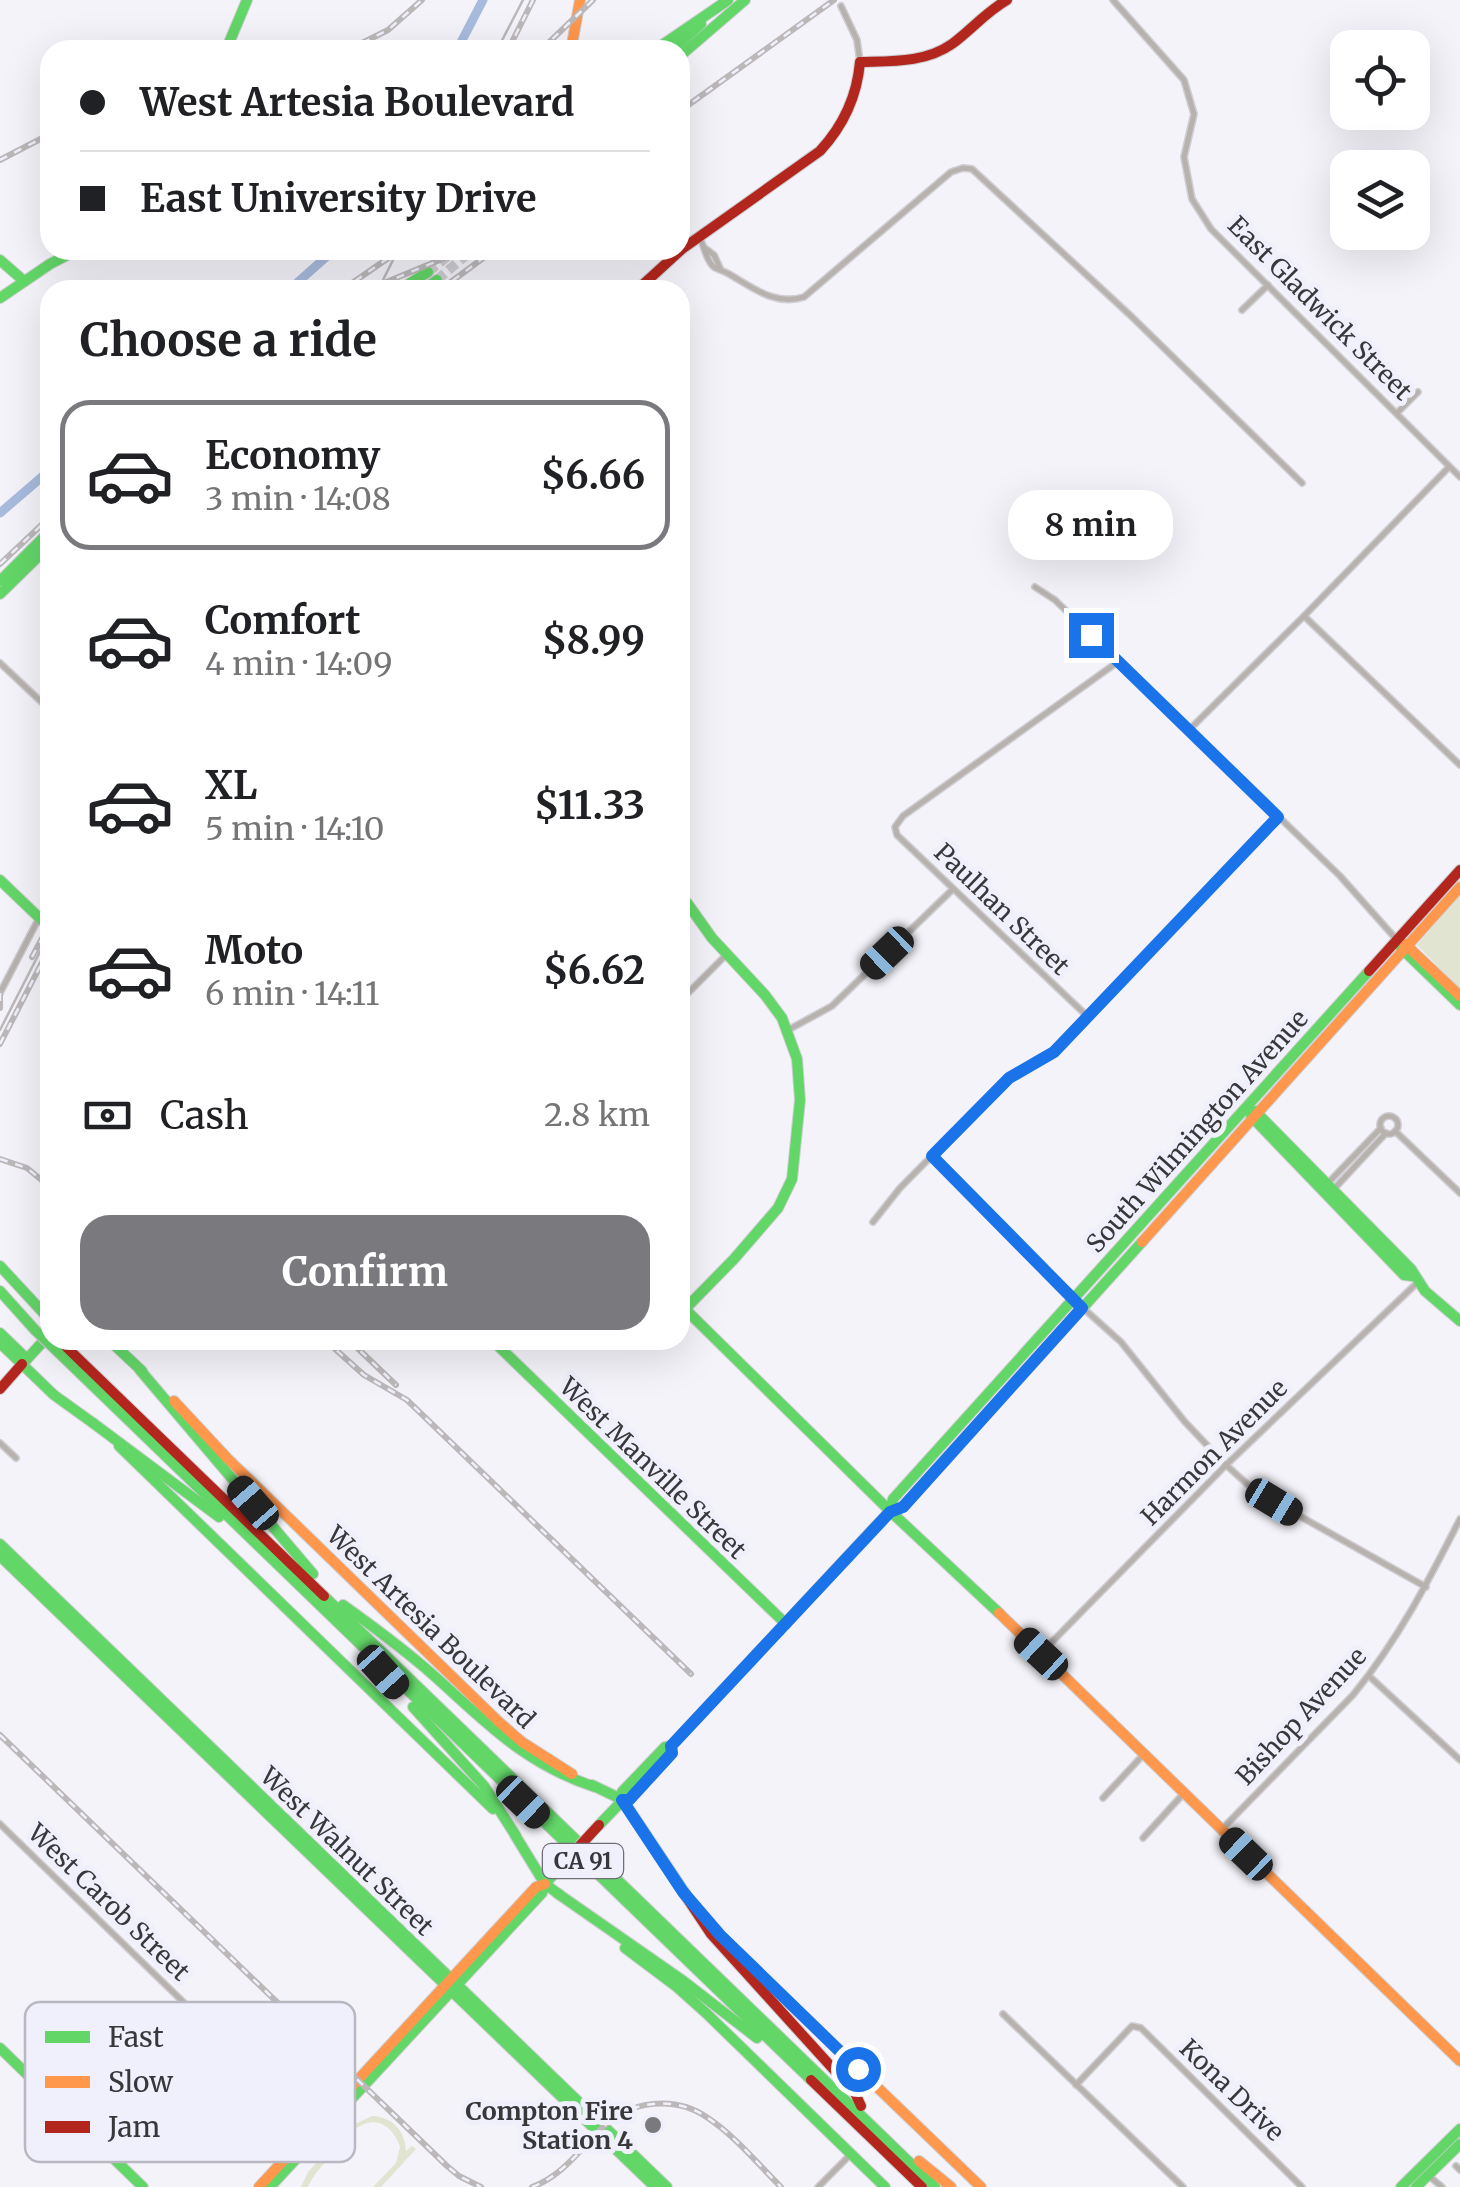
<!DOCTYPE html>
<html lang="en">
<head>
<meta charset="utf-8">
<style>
	body { margin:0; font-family:Merriweather,serif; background:#f6f6f6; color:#202124; height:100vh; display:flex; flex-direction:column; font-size:38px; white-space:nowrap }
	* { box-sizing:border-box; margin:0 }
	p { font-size:32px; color:#757577 }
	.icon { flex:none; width:55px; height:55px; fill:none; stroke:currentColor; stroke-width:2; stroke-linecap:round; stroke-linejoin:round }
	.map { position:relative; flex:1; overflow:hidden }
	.details { position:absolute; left:40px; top:280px; width:650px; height:1070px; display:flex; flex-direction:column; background:#fff; border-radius:30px; box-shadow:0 10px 40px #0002 }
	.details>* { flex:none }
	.guide { position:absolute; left:40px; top:40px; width:650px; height:220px; border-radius:30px; box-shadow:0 10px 40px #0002; display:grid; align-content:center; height:220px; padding:0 40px; background:#fff }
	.fabs { position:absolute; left:1330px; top:30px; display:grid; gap:20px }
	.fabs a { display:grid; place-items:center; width:100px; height:100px; border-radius:20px; background:#fff; box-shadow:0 10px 40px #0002; font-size:50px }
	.end { position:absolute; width:45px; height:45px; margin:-22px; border:12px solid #1a73e8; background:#fff; box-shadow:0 0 0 5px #fff }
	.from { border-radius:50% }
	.bubble { position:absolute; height:70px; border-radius:30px; background:#fff; box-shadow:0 10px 40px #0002; font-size:32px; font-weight:700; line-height:70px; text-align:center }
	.car { position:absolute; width:30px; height:60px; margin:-30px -15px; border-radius:12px; box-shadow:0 0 8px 2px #0007; background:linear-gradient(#222 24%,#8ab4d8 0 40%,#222 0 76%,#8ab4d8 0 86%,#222 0) }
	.guide b { display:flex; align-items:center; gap:35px; height:95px; font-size:38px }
	.guide b+b { border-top:2px solid #e0e0e0 }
	.guide i { width:25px; height:25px; background:#202124 }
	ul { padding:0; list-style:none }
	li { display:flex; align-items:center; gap:30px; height:150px; margin:0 20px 15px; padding:0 20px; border:5px solid transparent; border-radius:30px }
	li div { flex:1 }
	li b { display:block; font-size:38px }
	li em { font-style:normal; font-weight:700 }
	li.active { border-color:#79797e }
	li>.icon { width:90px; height:90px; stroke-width:1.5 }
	h2 { padding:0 40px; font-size:45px; line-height:120px }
	.pay { display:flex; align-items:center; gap:25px; height:110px; padding:0 40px; font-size:38px }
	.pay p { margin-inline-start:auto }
	.primary-button { display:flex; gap:20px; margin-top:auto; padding:20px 40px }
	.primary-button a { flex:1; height:115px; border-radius:30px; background:#79797e; color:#fff; font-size:40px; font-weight:700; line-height:115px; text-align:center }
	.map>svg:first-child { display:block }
	.green { fill:#e0e4d0 }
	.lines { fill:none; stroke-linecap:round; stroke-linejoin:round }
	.river { stroke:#a8bbdd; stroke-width:9 }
	.primary-tunnel { stroke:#cecdd3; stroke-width:10; stroke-dasharray:10 5; stroke-linecap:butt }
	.street-casing { stroke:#ceced2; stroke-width:8 }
	.fast-casing { stroke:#ceced2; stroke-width:12 }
	.slow-casing { stroke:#ceced2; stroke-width:12 }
	.jam-casing { stroke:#ceced2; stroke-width:12 }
	.street { stroke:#b8b2af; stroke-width:5 }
	.fast { stroke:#63d668; stroke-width:10 }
	.slow { stroke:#ff974d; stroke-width:10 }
	.jam { stroke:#b3261e; stroke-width:10 }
	.tram { stroke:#bcb8b9; stroke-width:2.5 }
	.rail-casing { stroke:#bcb8b9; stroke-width:6 }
	.rail { stroke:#f0f0fc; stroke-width:2.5; stroke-dasharray:8; stroke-linecap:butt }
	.fast-bridge-casing { stroke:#ceced2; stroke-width:12; stroke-linecap:butt }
	.jam-bridge-casing { stroke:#ceced2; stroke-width:12; stroke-linecap:butt }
	.fast-bridge { stroke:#63d668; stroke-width:10 }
	.jam-bridge { stroke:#b3261e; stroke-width:10 }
	.route { stroke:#1a73e8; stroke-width:12 }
	.poi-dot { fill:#79797e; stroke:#f0f0fc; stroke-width:4 }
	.labels { text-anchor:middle; stroke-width:10; stroke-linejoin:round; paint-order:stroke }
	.shield { fill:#f0f0fc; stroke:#6f6e76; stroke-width:2.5 }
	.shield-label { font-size:22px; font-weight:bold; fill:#38373c }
	.street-label { font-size:25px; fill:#38373c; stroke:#f0f0fc }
	.poi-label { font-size:25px; font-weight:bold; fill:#38373c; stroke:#f0f0fc; text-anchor:end }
	.key { fill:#f0f0fc; stroke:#b9b8c2; stroke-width:2.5 }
	.key-label { font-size:28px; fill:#38373c }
</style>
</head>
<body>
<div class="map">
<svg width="1460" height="2187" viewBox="0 0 1460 2187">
	<rect width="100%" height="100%" fill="#f3f3f9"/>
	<g class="green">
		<polygon points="1460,895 1460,989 1417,945"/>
		<path d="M372 2116C393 2117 405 2131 406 2151L412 2146 416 2149 381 2187H373L396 2163 400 2147C395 2131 381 2116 362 2125 351 2130 341 2145 333 2154 323 2165 313 2174 308 2187H301L308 2172 351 2126Z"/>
	</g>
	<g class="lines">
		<g class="river">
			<polyline points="457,50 483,0"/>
			<polyline points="289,290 334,250"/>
			<polyline points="0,513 50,470"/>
		</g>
		<g class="primary-tunnel">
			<polyline points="428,272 455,250"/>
			<polyline points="437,280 472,250"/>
		</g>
		<defs>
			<g id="street">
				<polyline points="1113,0 1184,80 1194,114 1184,157 1192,199 1211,229 1460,477"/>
				<polyline points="841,6 857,40 860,62"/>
				<path d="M700 239C705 247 706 261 714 267 719 270 724 271 729 274 753 288 775 306 804 297L951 172 963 168 972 169 1131 316 1302 483"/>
				<polyline points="706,249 714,255 720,268"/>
				<polyline points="1242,310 1268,285"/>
				<polyline points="1397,413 1418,392"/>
				<polyline points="1035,587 1055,600 1340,876 1397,940"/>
				<polyline points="1304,616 1460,765"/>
				<polyline points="0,663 50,710"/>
				<polyline points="1189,730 1304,616 1449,467"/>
				<polyline points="0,993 39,918"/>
				<polyline points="680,1001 726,955"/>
				<polyline points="1087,1016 897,835 895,827 903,816 1119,661"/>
				<polyline points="788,1030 832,1006 952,890"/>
				<circle cx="1389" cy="1125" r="9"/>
				<polyline points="1395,1131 1460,1193"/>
				<polyline points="931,1156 1073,1299 1121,1342 1185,1422 1226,1465 1255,1491 1426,1587"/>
				<polyline points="1328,1183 1381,1128"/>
				<polyline points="1333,1190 1386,1133"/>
				<polyline points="873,1222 900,1188 1009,1078 1054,1053 1278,817"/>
				<polyline points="0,1443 16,1458"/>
				<polyline points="1041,1653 1226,1465 1418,1282"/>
				<polyline points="1369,1676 1460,1760"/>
				<polyline points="1103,1798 1144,1754"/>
				<polyline points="0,1824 314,2129"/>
				<path d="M1221 1830 1353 1695C1398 1640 1428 1582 1460 1519"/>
				<polyline points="1143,1838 1184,1793"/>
				<polyline points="1003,2014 1183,2187"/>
				<polyline points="1076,2085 1132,2026 1141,2028 1302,2187"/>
				<polyline points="1456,2166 1460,2170"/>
				<polyline points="1429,2176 1442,2187"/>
				<polyline points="818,2187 851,2154"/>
			</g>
			<g id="fast">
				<polyline points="226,50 247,0"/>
				<polyline points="655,50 728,0"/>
				<polyline points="672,50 701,24"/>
				<polyline points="680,56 745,0"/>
				<polyline points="0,260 24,281"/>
				<polyline points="399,290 428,272"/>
				<polyline points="423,290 437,280"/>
				<polyline points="0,298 50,264 77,250"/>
				<polyline points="0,581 50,531"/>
				<polyline points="0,594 50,545"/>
				<polyline points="0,880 50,928"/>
				<polyline points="680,893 712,938 765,995 782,1018 797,1059 800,1100 792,1179 778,1208 734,1259 685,1309 890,1511 999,1613"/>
				<polyline points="1401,948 1460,1005"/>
				<polyline points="1255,1111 1411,1269 1425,1291 1460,1321"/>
				<polyline points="1251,1116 1404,1275 1412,1276"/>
				<polyline points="0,1266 50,1320"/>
				<polyline points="0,1291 35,1330"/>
				<polyline points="0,1333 27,1359 22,1364"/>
				<polyline points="109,1340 142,1371"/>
				<polyline points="492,1340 786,1624"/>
				<polyline points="0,1343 54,1395 93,1423"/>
				<polyline points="58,1352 811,2080"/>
				<polyline points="27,1359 50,1334"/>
				<polyline points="140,1370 313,1574"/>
				<polyline points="93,1423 219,1517"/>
				<polyline points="119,1446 493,1809"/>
				<polyline points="890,1511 893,1499 1369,971"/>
				<polyline points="0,1544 667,2187"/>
				<polyline points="0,1556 655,2187"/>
				<polyline points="324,1596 935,2187"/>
				<path d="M343 1605C371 1625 398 1645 424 1667 482 1717 519 1762 595 1787"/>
				<polyline points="413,1707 484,1786 516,1836"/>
				<polyline points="592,1785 623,1800 685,1893"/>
				<polyline points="623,1800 629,1800 672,1753 671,1746"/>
				<polyline points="599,1825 623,1800 622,1792 665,1747 671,1746 890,1511 903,1507 1142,1242"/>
				<polyline points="515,1835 545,1884 560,1895"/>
				<polyline points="557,1893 682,1980 757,2038"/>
				<polyline points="625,1948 677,1987 706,2013 885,2187"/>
				<polyline points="0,2048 143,2187"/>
				<polyline points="270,2187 542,1893 545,1884 561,1866"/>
				<polyline points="1401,2187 1460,2129"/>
				<polyline points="1416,2187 1460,2144"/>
			</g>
			<g id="slow">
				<polyline points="571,50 580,0"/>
				<polyline points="1405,944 1460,996"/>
				<polyline points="1142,1242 1460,887"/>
				<polyline points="174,1401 227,1458 499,1722 522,1742 572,1774"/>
				<polyline points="999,1613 1460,2061"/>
				<polyline points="719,1935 981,2187"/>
				<polyline points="919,2161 951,2187"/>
				<polyline points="259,2187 536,1887 545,1884"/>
			</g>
			<g id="jam">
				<path d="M637 290 682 249 820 151C844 125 857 97 860 62 891 61 925 63 952 44 971 30 986 12 1007 0"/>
				<polyline points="1369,971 1460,870"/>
				<polyline points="59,1340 324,1596"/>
				<polyline points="0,1389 22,1364"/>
				<polyline points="683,1892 711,1934 855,2093 861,2106"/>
				<polyline points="811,2080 922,2187"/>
			</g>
		</defs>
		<use href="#street" class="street-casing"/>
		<use href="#fast" class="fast-casing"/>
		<use href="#slow" class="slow-casing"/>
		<use href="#jam" class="jam-casing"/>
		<use href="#street" class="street"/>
		<use href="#fast" class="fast"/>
		<use href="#slow" class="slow"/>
		<use href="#jam" class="jam"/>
		<g class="tram">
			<polyline points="497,50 523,0"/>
			<polyline points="378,290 398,250"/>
			<polyline points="0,1030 50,932"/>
		</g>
		<defs>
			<g id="rail">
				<polyline points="348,50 388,30 422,0"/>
				<polyline points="508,50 533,0"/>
				<polyline points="541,50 593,0"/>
				<polyline points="680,111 834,0"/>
				<polyline points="0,160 50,134"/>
				<polyline points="342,290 400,250"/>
				<polyline points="367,290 464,250"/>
				<polyline points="440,290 494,250"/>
				<polyline points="0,564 50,517"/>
				<polyline points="32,957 50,924"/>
				<polyline points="0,993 0,1008"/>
				<polyline points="0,1044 50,947"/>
				<polyline points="0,1159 27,1168 50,1187"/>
				<polyline points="325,1340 364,1375 407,1400 691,1674"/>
				<polyline points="349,1340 396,1385"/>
				<polyline points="0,1735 447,2166 459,2176 481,2187"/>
				<path d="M532 2187C562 2176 580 2150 602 2128 630 2100 676 2095 708 2118 735 2136 758 2164 781 2187"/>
			</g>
		</defs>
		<use href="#rail" class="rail-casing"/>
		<use href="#rail" class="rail"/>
		<defs>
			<polyline id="fast-bridge" points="35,1330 58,1352"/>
			<polyline id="jam-bridge" points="561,1866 599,1825"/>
		</defs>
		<use href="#fast-bridge" class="fast-bridge-casing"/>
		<use href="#jam-bridge" class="jam-bridge-casing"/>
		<use href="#fast-bridge" class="fast-bridge"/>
		<use href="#jam-bridge" class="jam-bridge"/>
	</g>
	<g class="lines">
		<polyline class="route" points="858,2069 720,1935 683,1892 622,1800 629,1800 672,1753 671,1746 890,1512 903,1507 1082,1308 932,1156 1009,1078 1054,1052 1278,817 1091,635"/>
	</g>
	<circle class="poi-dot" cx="653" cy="2125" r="10"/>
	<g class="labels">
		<rect class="shield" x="543" y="1844" width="80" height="34" rx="8"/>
		<g class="shield-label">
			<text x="583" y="1869">CA 91</text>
		</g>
		<g class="street-label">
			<text transform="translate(1320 308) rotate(45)" y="9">East Gladwick Street</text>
			<text transform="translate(1002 909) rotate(44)" y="9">Paulhan Street</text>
			<text transform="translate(1197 1131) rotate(-48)" y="9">South Wilmington Avenue</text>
			<text transform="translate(1214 1452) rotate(-45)" y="9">Harmon Avenue</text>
			<text transform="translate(653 1468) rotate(44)" y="9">West Manville Street</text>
			<text transform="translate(431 1627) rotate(44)" y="9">West Artesia Boulevard</text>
			<text transform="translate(1301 1716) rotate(-47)" y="9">Bishop Avenue</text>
			<text transform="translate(347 1851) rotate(44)" y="9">West Walnut Street</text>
			<text transform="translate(109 1902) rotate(44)" y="9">West Carob Street</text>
			<text transform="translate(1232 2090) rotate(44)" y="9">Kona Drive</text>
		</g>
		<g class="poi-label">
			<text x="633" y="2120">Compton Fire<tspan x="633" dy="29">Station 4</tspan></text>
		</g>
	</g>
	<rect x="25" y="2002" width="330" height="160" rx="15" class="key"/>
	<rect x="45" y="2031" width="45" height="12" fill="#63d668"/>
	<rect x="45" y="2076" width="45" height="12" fill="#ff974d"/>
	<rect x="45" y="2121" width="45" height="12" fill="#b3261e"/>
	<g class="key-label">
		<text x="108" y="2047">Fast</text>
		<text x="108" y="2092">Slow</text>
		<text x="108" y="2137">Jam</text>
	</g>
</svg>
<div class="fabs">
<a><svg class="icon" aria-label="locate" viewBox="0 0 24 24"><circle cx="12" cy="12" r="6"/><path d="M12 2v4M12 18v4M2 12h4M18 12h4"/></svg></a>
<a><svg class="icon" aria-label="layers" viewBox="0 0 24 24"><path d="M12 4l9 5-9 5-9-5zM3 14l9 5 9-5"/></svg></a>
</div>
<i class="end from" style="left:858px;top:2069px"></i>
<i class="end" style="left:1091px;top:635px"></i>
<div class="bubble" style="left:1008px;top:490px;width:165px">8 min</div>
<i class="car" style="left:887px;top:953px;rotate:226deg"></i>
<i class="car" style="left:1274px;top:1502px;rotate:121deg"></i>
<i class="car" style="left:253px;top:1503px;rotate:319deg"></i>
<i class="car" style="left:1041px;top:1654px;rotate:313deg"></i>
<i class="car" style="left:383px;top:1672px;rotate:138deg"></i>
<i class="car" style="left:523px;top:1802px;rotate:134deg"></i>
<i class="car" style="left:1246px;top:1854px;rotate:314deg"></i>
<div class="guide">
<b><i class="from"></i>West Artesia Boulevard</b>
<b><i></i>East University Drive</b>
</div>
<section class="details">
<h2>Choose a ride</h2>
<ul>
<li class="active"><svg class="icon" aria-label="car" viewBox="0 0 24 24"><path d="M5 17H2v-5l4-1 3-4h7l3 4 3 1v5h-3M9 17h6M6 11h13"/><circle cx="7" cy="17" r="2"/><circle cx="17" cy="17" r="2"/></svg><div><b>Economy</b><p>3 min · 14:08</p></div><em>$6.66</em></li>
<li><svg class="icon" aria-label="car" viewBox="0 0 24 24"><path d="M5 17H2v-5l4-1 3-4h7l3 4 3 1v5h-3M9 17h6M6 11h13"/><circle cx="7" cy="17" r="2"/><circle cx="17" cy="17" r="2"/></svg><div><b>Comfort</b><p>4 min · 14:09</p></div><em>$8.99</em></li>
<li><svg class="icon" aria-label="car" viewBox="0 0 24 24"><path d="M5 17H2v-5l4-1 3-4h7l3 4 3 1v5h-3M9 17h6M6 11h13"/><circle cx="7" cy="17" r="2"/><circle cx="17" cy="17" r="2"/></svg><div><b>XL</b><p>5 min · 14:10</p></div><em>$11.33</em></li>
<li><svg class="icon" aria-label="car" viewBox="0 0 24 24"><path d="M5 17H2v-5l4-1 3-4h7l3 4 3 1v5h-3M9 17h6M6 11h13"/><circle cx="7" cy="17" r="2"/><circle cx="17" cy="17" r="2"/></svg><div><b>Moto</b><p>6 min · 14:11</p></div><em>$6.62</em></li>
</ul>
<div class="pay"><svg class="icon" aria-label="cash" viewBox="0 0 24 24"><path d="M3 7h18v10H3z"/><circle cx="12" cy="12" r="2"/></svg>Cash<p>2.8 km</p></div>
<div class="primary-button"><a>Confirm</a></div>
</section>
</div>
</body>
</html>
